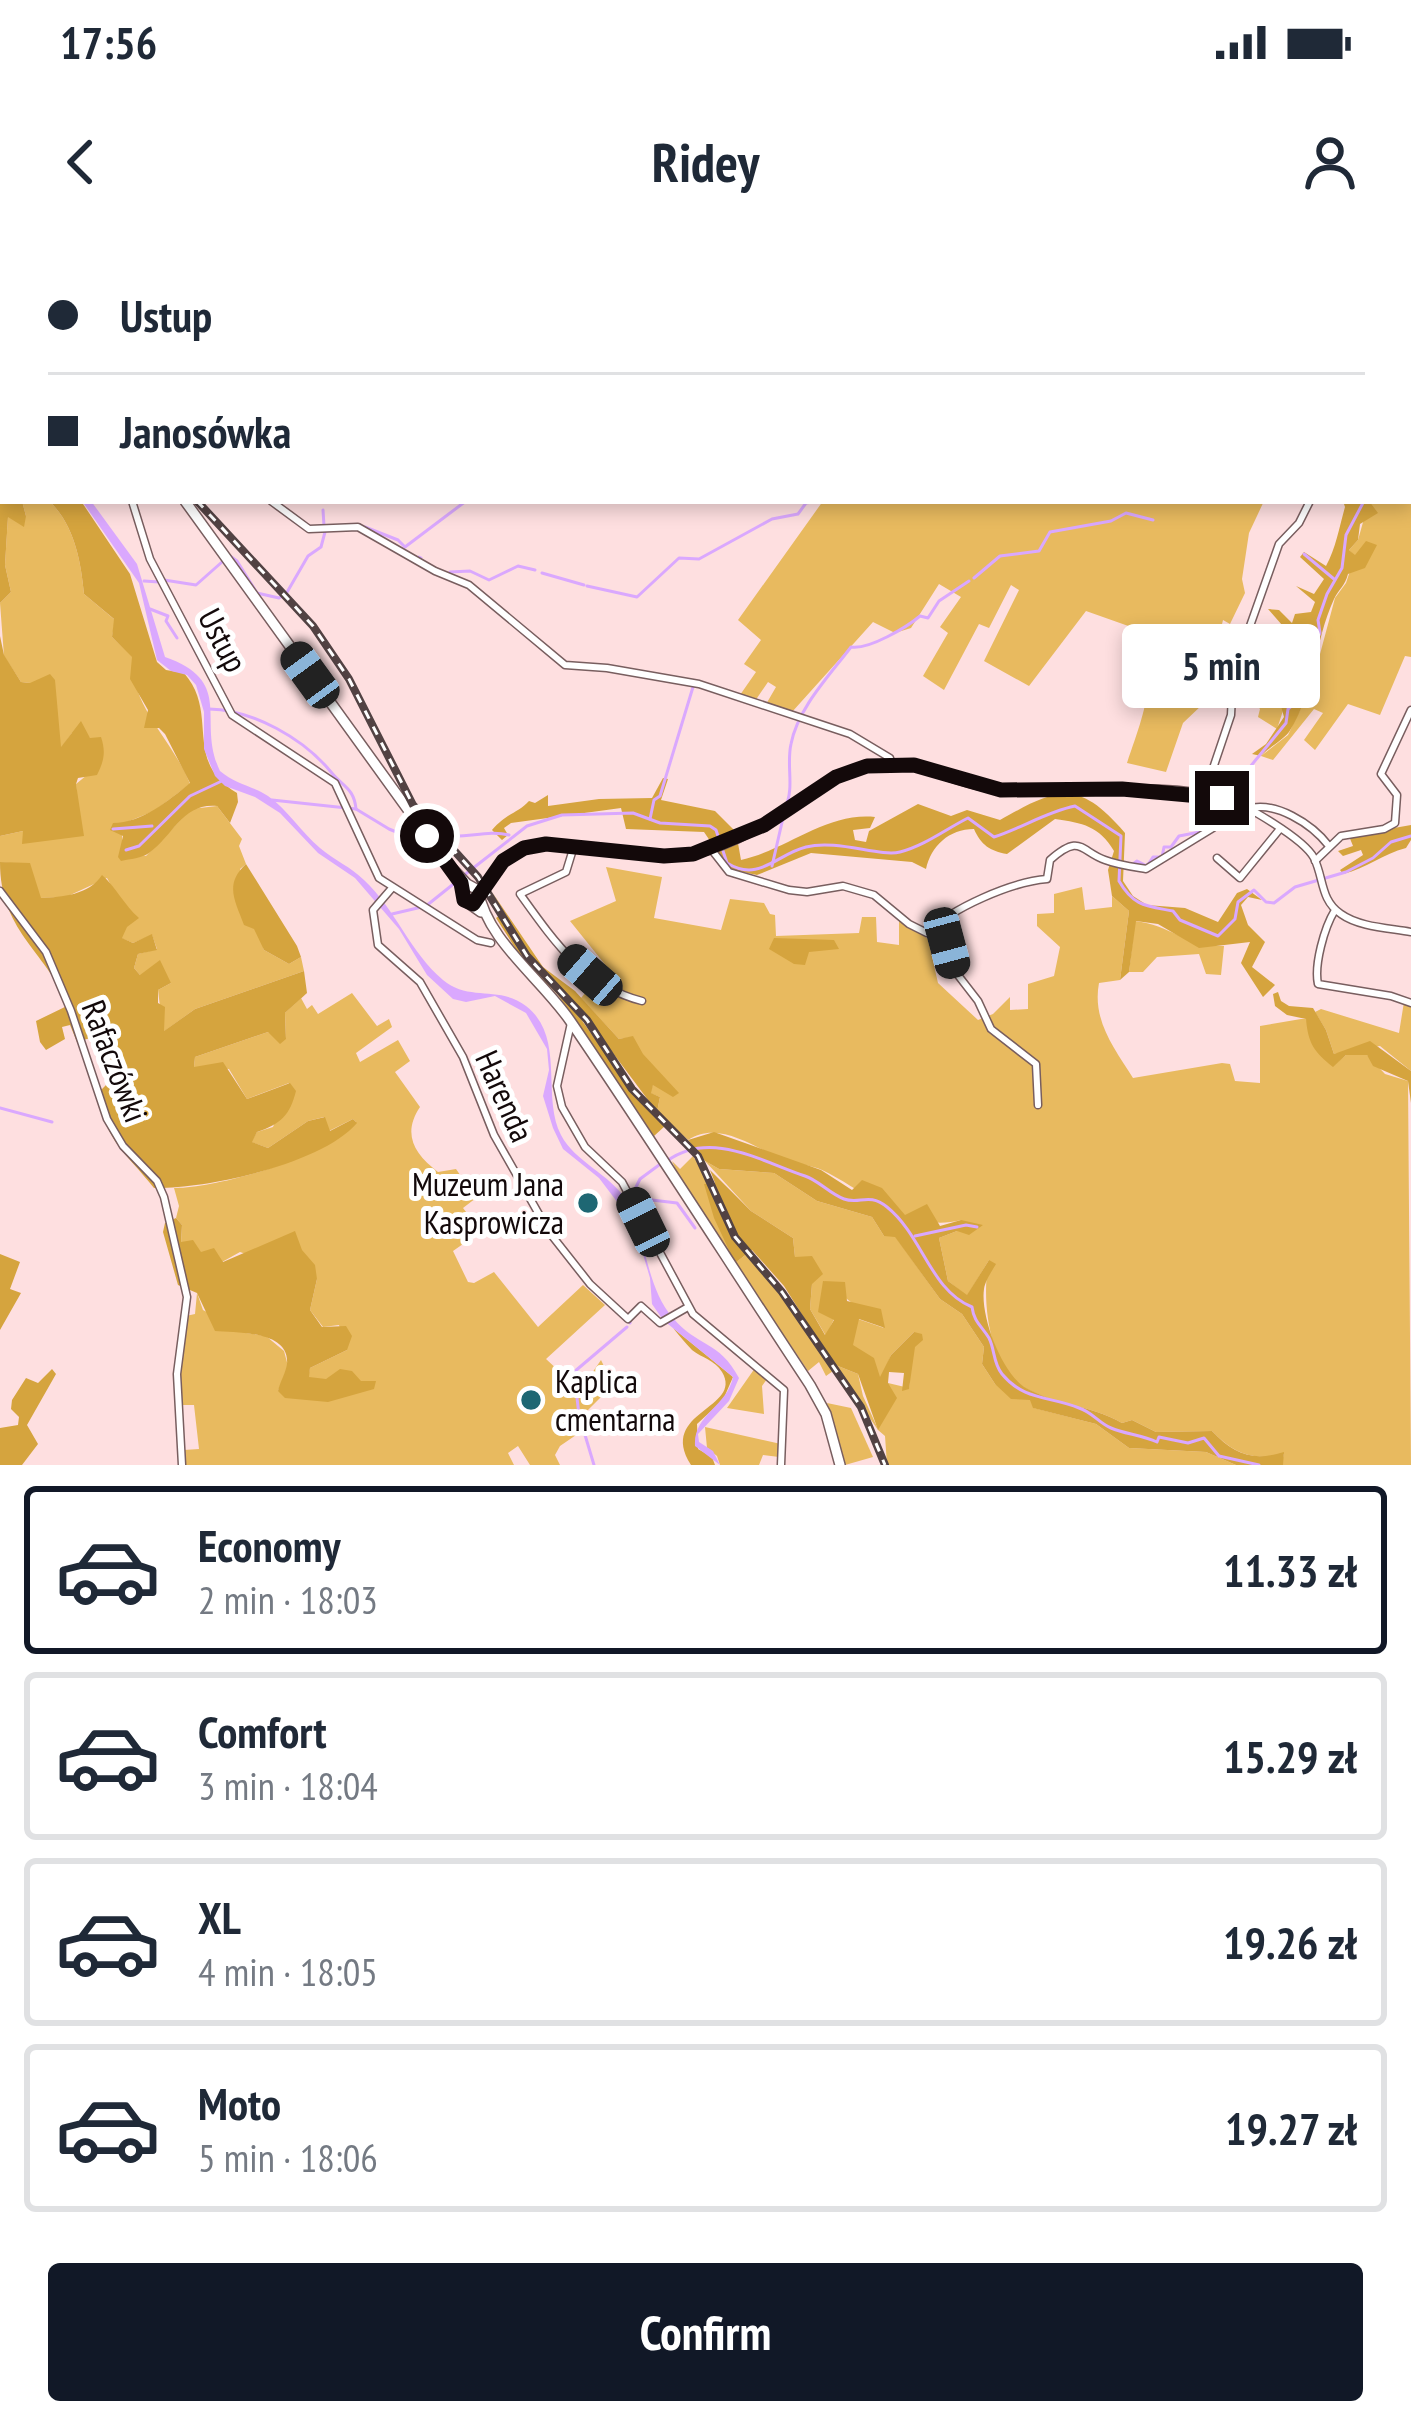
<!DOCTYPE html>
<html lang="en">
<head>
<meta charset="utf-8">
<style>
	body { margin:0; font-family:"PT Sans Narrow",sans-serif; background:#f2f2f3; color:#1f2937; height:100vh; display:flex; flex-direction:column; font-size:45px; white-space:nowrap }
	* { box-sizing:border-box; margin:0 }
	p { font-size:39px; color:#747a83 }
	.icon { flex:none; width:66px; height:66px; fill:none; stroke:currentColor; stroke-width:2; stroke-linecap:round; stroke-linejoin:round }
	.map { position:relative; height:1225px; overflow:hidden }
	.details { display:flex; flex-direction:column; background:#fff; flex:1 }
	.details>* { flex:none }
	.top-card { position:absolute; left:0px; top:0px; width:1413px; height:264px; box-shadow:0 6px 18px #0003; display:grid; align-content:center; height:264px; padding:0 48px; background:#fff }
	.end { position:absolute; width:54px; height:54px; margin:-27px; border:15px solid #13090a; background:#fff; box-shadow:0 0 0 6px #fff }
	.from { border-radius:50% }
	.bubble { position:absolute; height:84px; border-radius:12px; background:#fff; box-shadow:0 6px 18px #0003; font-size:39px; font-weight:700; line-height:84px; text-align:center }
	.car { position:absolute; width:36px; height:72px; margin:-36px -18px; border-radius:15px; box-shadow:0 0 9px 3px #0007; background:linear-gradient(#222 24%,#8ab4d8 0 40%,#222 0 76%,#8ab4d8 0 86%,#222 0) }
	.top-card b { display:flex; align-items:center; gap:42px; height:114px; font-size:45px }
	.top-card b+b { border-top:3px solid #e0e1e3 }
	.top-card i { width:30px; height:30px; background:#1f2937 }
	ul { padding:21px 0 0; list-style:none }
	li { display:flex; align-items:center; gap:36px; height:168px; margin:0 24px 18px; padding:0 24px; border:6px solid #e0e1e3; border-radius:12px }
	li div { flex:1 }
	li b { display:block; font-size:45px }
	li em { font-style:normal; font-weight:700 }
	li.current { border-color:#111827 }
	li>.icon { width:108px; height:108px; stroke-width:1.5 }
	.button { display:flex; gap:24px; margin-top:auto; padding:24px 48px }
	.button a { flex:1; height:138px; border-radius:12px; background:#111827; color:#fff; font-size:48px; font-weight:700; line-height:138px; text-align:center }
	.status { display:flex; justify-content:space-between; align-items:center; height:84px; padding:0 60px; background:#fff; direction:ltr }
	.status svg { height:33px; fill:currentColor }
	header { display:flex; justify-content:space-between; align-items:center; height:156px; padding:0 48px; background:#fff; font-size:54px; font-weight:700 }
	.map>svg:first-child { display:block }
	.green { fill:#e8ba5f }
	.forest { fill:#d5a43e }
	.water { fill:#daa8fe }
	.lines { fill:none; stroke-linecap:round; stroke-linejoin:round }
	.stream { stroke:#daa8fe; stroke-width:3 }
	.minor-casing { stroke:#785e5f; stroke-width:9 }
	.major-casing { stroke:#785e5f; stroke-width:12 }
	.minor { stroke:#fff; stroke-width:6 }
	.major { stroke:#fff; stroke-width:9 }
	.rail-casing { stroke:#524243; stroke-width:8 }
	.rail { stroke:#fff; stroke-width:3; stroke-dasharray:9; stroke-linecap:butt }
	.route { stroke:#13090a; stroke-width:15 }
	.poi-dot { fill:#1e6773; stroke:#fff; stroke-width:4.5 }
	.labels { text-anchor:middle; stroke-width:10; stroke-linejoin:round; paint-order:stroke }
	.street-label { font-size:33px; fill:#13090a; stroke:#fff }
	.poi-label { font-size:33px; fill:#13090a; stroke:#fff; text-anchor:end }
</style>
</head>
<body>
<div class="status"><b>17:56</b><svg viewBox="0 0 49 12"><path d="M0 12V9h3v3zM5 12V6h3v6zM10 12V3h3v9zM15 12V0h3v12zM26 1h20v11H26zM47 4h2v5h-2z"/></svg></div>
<header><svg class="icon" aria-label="back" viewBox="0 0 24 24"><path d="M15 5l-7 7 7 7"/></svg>Ridey<svg class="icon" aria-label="person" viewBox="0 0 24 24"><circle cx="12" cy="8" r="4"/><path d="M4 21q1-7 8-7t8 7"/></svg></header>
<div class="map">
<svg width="1411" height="1225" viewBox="0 0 1411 1225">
	<rect width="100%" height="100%" fill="#fedfe0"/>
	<g class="green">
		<polygon points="995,0 1411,0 1411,137 1410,3 993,3"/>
		<polygon points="1411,191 1411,417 1405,416 1380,475 1348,464 1315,510 1304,500 1323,473 1314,469 1273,520 1261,516 1288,495 1301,468 1302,455 1312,444 1335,358 1346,343 1355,316 1349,310 1358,300 1369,261 1410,261"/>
		<path d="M22 261H49C74 284 81 321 84 354L115 380 112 397 133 417C128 464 174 501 190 544L154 571 122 584V608L146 616 191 569 217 566 242 599 239 606 246 624 240 629 264 710 289 724 301 717 304 731 195 769 163 792 158 750 171 743 140 735 134 728 138 714 157 709 152 695 133 703 121 698C134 675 118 659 107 638L66 657 40 658 20 624 0 622V596L23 591 77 563 76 544 87 535 90 498 72 493 61 508 30 443 21 442 4 416 0 363 11 352 5 325 8 276 16 280 26 276Z"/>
		<path d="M823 261H1264L1249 293 1242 339 1245 353 1230 384 1223 380 1203 464 1183 483 1166 532 1127 523C1144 472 1160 439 1134 388L1086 371 1029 446 984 421 1019 350 1011 345 989 388 979 384 944 450 923 436 948 393 940 387 961 357 939 344 911 388 895 393 873 382 792 472 765 466 776 447 768 442 755 461 740 455 756 432 744 424 761 400 738 380Z"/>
		<polygon points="1287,387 1302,397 1297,426 1292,425 1295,434 1277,489 1258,477 1260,469 1257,465"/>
		<path d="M606 627 662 637 654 678 721 690 730 659 764 663 770 674 775 675 776 696 859 693 862 677H876L877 702 899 705V677L928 699 938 743 978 780 993 774 1010 757V770L1028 769V744L1054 736 1060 707 1037 686V674L1054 673V654L1082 647 1085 670 1112 667V656L1129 671 1120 740 1099 743C1092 780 1114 808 1133 838L1222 823 1230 824 1235 841 1260 843V786L1301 779H1306L1333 826 1346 815H1367L1385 834 1408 841 1411 1225H1281L1284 1214C1252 1221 1234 1214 1212 1191L1156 1192 1132 1180 1122 1183C1091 1165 1054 1164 1025 1148 988 1127 981 1058 989 1020L967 1056 948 1041 939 998 957 991 961 980C909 994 866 951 822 930 811 925 797 924 785 920 756 909 719 879 688 900L657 872 660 857 650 853 653 844 633 797 619 799 581 758 607 727 570 681 616 661Z"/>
		<path d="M1135 681C1171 685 1188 708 1224 706L1221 735 1206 734 1199 714 1157 717 1143 732H1129Z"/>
		<path d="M352 753 377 786 389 779 392 787 356 813 360 822 398 800 410 821 395 832 420 867C402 894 414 914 438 932L456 929 476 958 463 968 470 977 463 983 473 997 453 1011 468 1042 474 1043 494 1032 538 1087 583 1045 605 1065 546 1119 560 1132 573 1127 578 1135 590 1136 601 1120 613 1145 587 1171 579 1193 560 1206 555 1215 560 1225H530L518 1206 508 1213 514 1225H184V1210L199 1209 194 1165H180L178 1132 186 1076 195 1074 197 1053 203 1070 246 1093 266 1096 284 1111 288 1126 278 1151 375 1141H315L308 1137 310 1128 347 1110 339 1085 323 1087 310 1070 317 1039 240 1012 222 1022 181 1003 182 985 176 978 179 966 174 948C216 949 333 915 356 882L353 879 329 891 324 877 308 881 268 908 251 902 257 892 273 887 289 843 247 859 229 829 194 827 195 817 268 792 286 798 285 773 301 758 307 769 312 765 318 774Z"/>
		<polygon points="1404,762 1411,764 1411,831 1380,806 1334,814 1326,790 1315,772 1321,769 1399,793"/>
		<polygon points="693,916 711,944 705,944 736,1022 747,1014 781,1053 833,1131 826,1136 819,1122 808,1131 684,948 672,921 680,929"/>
		<polygon points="705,921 719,929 774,933 817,961 872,977 884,996 895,996 940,1059 962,1074 984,1107 982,1124 995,1144 1031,1160 1034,1168 1096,1184 1129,1208 1206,1212 1236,1225 887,1225 885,1196 878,1190 833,1124 858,1134 863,1156 878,1189 888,1143 909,1148 914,1092 891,1115 881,1139 852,1105 858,1079 884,1088 824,1041 819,1071 834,1079 826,1096 810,1069 812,1044 795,1017 793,998 751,971"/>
		<polygon points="755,1128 767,1139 762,1146 764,1174 727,1168"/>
		<polygon points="827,1163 851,1168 873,1217 845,1225"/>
		<polygon points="705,1187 781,1204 779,1217 763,1215 759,1225 720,1225 717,1216 707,1208"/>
	</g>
	<g class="forest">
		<polygon points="0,123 3,261 22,261 26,276 24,287 8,277 5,325 11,352 0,363"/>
		<path d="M49 261H81L130 334 157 422 166 430 184 433C220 474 182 521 237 553L238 562 230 583 217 566C182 563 174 595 149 613 142 618 130 619 121 621L118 617 123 596 110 590 113 583C142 583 168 561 190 543L165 494 159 488H144L148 470 130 439 132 417 112 397 114 379 84 354C81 321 74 284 49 261Z"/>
		<path d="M1343 261H1369L1378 273 1360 284 1358 300 1349 310 1355 315 1366 301 1377 305 1365 328 1348 334C1345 346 1339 349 1334 359 1314 402 1315 452 1289 492 1282 501 1269 507 1261 516L1252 514 1266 504 1284 477 1281 466 1289 458 1295 435 1290 432 1292 425H1297L1302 397 1282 385 1268 369 1279 370 1292 383 1295 374 1311 372 1315 362 1296 346 1314 354 1324 339 1300 317 1304 312 1326 326C1336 308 1339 288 1345 267Z"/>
		<path d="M0 396 4 415 21 442 30 443 50 434 55 440 61 507 81 481 90 498 101 497C106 512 104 521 97 535L78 538 76 544 84 596 22 604 23 591 0 596Z"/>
		<path d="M663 538 668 539 661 560 715 571 736 592 741 620C787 610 826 572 875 577L870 588 853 590 855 600 866 602 869 591 918 564 951 576 967 570 1000 580C1057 548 1078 538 1125 593L1123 641 1133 656 1147 665 1185 668 1218 682 1237 653 1247 649 1262 660 1248 657 1241 665 1248 685 1265 702 1252 727 1275 745 1263 757 1241 723 1250 702 1199 708 1158 684 1136 681 1129 732 1120 740 1129 671 1112 656 1108 630 1114 611C1099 586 1083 583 1055 579L1007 614C990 611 981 605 974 589 949 589 931 606 926 629L912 622 811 613 757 635 729 629 704 592 626 589 621 568 511 583 504 588 508 595 502 600 492 590C507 573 518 573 529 561L535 563 548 555V566L599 559 652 558Z"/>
		<path d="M1411 585V600L1406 608C1383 614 1367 628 1343 634L1340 630 1363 615 1361 610 1343 616 1338 611 1353 606 1349 596Z"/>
		<path d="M0 622 30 623 41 658C62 657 89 655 102 635 116 647 124 665 139 678L127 687 122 698 133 703 152 694 157 710 138 714 134 728 140 735 160 720 171 743 158 750V763L165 767 164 791 195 769 304 731 307 753 285 773 286 799 280 804 268 792 195 817 194 827 223 822 247 859 290 843 296 851C290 875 281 884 257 892L252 902 268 908 308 881 325 877 330 891 353 879 357 883C322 924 207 949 154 948 123 909 110 906 96 855L111 840V820L100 795 77 802 70 785 62 787 65 799 46 810 40 802 36 781 69 765C43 709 0 690 0 622Z"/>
		<path d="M246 624 297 706 301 717 289 724 264 710 254 689 244 685C235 661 224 644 246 624Z"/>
		<polygon points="492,652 543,727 575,751 619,799 633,796 643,814 679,853 673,857 653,845 651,853 660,857 657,872 580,769 529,714"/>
		<polygon points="500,675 527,718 568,761 631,849 665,886 654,896 558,755 521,717 496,678"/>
		<polygon points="774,698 834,700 839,709 809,712 805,725 794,724 769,709"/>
		<path d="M1278 752 1281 761 1289 766 1313 768 1326 790 1334 814 1370 801 1411 831V863L1408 841 1373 826 1367 815H1346L1333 827C1314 812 1308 803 1306 779L1287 775 1275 766 1273 754Z"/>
		<path d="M714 892 821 930 852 950 862 940 882 948 905 975 927 964 940 986 961 980 983 985 969 995 957 991 939 998 948 1041 967 1055 989 1020 996 1024C992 1031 985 1041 984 1049 980 1076 1002 1134 1026 1148 1054 1164 1091 1165 1122 1183L1132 1180 1156 1192 1212 1191C1234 1214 1252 1222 1284 1212L1283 1225H1236L1206 1212 1129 1208 1096 1184 1033 1168 1030 1160 1011 1159 995 1144 982 1124 984 1107 962 1074 940 1059 895 997 884 996 872 977 817 961 774 933 719 929 705 921 688 900Z"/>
		<polygon points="710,930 751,971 793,998 795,1017 812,1016 823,1034 812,1044 810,1069 825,1095 834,1080 818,1072 823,1041 845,1042 847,1061 881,1069 885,1088 859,1079 853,1105 874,1118 880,1137 891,1115 914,1092 922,1094 923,1100 915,1107 909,1149 902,1151 904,1133 889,1132 888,1143 897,1158 878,1190 858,1134 833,1124 784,1046 752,1010 735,1023 714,978 704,944 715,943"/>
		<path d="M176 978 182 985 181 1002 193 1000 201 1012 214 1008 223 1022 295 991 302 1010 315 1025 317 1039 310 1070 322 1087 346 1086 352 1096 347 1110 310 1128 309 1137 326 1139 340 1129 352 1131 361 1141H376L374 1149 328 1162 285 1158 278 1151C280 1142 286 1132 287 1124 290 1090 236 1093 215 1091L197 1053 178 1045 163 992 165 983Z"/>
		<polygon points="0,1014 20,1022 10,1049 21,1053 0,1090"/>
		<path d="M673 1088 733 1137 723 1160 697 1184 698 1209 712 1217 715 1225H691C657 1171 744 1169 722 1132 715 1120 702 1118 692 1110 685 1103 679 1095 673 1088Z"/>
		<polygon points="52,1129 56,1134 27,1185 38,1204 22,1225 0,1225 0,1188 18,1185 19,1177 11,1169 12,1160 26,1138 38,1143"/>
	</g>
	<path class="water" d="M82 261H91L137 324 165 417C236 442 196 481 220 531 235 544 253 546 268 556 288 570 301 592 320 608 334 620 351 627 364 640 396 670 410 712 443 740 469 762 499 745 526 766 566 797 541 856 561 895 575 922 610 934 626 960 647 997 645 1046 673 1078 697 1107 719 1100 739 1138L729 1161 698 1194 699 1202 713 1211 720 1225 695 1206C693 1174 727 1167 733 1137L663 1080 652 1064 650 1038 634 984 599 938 563 909 553 888 543 856 549 830 547 809 526 773 495 756 466 762 453 759 427 735 399 689 355 638 318 613 280 573 255 557 225 546 215 536 204 509V472L196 445 187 435 171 431 157 420 139 343Z"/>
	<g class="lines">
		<g class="stream">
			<polyline points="630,3 634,0"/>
			<polyline points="323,270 324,286"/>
			<polyline points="365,287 398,300 405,307 466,261"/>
			<polyline points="1304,314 1334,339"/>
			<polyline points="230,316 237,321 257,353 279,358 284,355"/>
			<polyline points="419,317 421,318"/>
			<polyline points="450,332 470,331 489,340 518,326 535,330"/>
			<polyline points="542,333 584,345"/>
			<polyline points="974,338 1000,316 1039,311 1050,292 1111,281 1126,273 1153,280"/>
			<polyline points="164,340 196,345 222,322"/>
			<polyline points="144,341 159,342"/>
			<polyline points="587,346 637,357 679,318 699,319 772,279 798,274 806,263 818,261"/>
			<polyline points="286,354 308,316 321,307 325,292"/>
			<polyline points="150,369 168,376 166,381 177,398"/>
			<path d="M209 469C254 470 304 499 331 532 343 547 354 548 356 569"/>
			<polyline points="272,560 356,569 389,589 428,605"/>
			<path d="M785 568C795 547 786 526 791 504 798 468 829 436 851 407 869 410 907 387 920 376L928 378 939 361 969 341"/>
			<polyline points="650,579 654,560 660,556 693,447"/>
			<polyline points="113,589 152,586"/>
			<path d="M441 595C465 600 486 589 509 595"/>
			<polyline points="126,610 139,606 190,556 224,540"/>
			<polyline points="1133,624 1137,621 1147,626 1153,617 1162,617 1164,607 1171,607 1179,596 1200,592 1209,586 1212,564 1227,555 1286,483 1288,469 1295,463 1295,453 1320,393 1318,380 1327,354 1342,328 1346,295 1364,261"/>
			<polyline points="772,626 783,578"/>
			<path d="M463 636 527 586 562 575 633 573 660 583 710 586 716 590 727 623C759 643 777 614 806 607 837 599 879 617 900 612 924 606 946 589 968 578L994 597C1022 588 1046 572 1075 566L1121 596 1119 641C1134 667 1147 666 1173 671L1180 680 1218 696 1235 679 1238 662 1254 650 1266 662 1274 663 1295 647 1346 632 1373 618 1391 602 1411 596"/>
			<polyline points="392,674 426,666 456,642"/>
			<polyline points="0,868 52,882"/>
			<path d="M667 921C711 889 762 922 805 936 818 940 830 954 844 959 860 965 868 952 887 967 923 996 930 1050 972 1067 974 1082 981 1085 989 1098 995 1110 993 1123 1002 1134 1024 1161 1050 1156 1079 1168 1092 1172 1099 1183 1111 1188 1125 1194 1142 1195 1157 1202L1159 1197 1188 1203 1204 1198 1219 1216 1259 1225"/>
			<polyline points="634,951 640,939 659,925"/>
			<polyline points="632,953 635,958 677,963 695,988"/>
			<polyline points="915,996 966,985 977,987"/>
			<polyline points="630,1083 630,1082"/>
			<polyline points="594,1225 579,1175 574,1132 627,1087"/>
		</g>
		<defs>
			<g id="minor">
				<polyline points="80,0 83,3"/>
				<polyline points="0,69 3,74"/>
				<polyline points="1410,140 1411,139"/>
				<polyline points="132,261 150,319 232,475 335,543 379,638 477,700 491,703"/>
				<polyline points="271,261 309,289 358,287 435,331 469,345 565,425 607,428 699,444 850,494 890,518 891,524"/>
				<polyline points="1204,555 1231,475 1233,434 1279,304 1299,283 1310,261"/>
				<path d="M1247 569C1275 560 1312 584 1329 606"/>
				<path d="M574 606 566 632 520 654C553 700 585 747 642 761"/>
				<path d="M711 609 729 632 789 650 807 652 843 646 874 655 909 684 927 693C952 668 1011 642 1047 639L1050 620C1081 593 1080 611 1105 620 1118 625 1134 627 1146 629L1213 588 1227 559"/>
				<polyline points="1217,618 1240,638 1279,590"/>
				<polyline points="1315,621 1341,596 1384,589 1395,583 1397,555 1381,534 1411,470"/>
				<polyline points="392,648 373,670 378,705 420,742 463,817 494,895 549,992 590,1044 628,1079 641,1066 660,1083 688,1067"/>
				<polyline points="0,651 46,712 71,771 107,879 123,906 157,941 164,957 187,1057 177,1134 182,1225"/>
				<path d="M480 655C518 565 614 624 685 616 718 612 758 591 785 572 807 557 828 537 854 529 909 513 937 539 987 548 1064 561 1147 536 1224 558 1245 564 1304 599 1314 618 1324 638 1320 660 1341 674 1359 687 1389 688 1411 692"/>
				<path d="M1335 670C1324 688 1314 725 1318 744L1391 756 1411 763"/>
				<polyline points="946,676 949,683 947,703 954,730 978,761 991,789 1036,824 1038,865"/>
				<polyline points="571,783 557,846 562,867 585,907 622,942 693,1074 784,1150 781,1225"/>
			</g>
			<g id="major">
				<polyline points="64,0 67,3"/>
				<polyline points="185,261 445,621"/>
				<path d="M444 620 467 644 478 650C487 701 541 738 571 782 653 902 730 1024 810 1145L826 1174 840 1225"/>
				<polyline points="459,640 464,660 481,672"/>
			</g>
		</defs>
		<use href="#minor" class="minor-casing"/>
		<use href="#major" class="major-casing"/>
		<use href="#minor" class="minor"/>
		<use href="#major" class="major"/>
		<defs>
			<g id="rail">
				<polyline points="74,0 76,3"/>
				<polyline points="197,261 313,386 349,439 413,565 478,637 527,716 587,780 632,849 698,916 735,997 782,1052 861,1167 885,1225"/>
			</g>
		</defs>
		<use href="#rail" class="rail-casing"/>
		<use href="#rail" class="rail"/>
	</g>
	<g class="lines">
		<polyline class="route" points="427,596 461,643 464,660 473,664 503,621 524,608 546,604 664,616 693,614 764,585 836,537 867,526 914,525 1001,550 1122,549 1222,558"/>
	</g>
	<g class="poi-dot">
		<circle cx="588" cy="963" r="12"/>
		<circle cx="531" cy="1160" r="12"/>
	</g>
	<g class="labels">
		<g class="street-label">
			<text transform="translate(223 400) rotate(62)" y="12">Ustup</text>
			<text transform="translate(115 821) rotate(69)" y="12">Rafaczówki</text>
			<text transform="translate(505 856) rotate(66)" y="12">Harenda</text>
		</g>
		<g class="poi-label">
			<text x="564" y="956">Muzeum Jana<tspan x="564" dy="38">Kasprowicza</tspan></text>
			<text x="555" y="1153" text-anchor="start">Kaplica<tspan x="555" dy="38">cmentarna</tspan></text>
		</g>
	</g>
</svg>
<i class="end from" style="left:427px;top:596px"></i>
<i class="end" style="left:1222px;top:558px"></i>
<div class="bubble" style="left:1122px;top:384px;width:198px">5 min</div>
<i class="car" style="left:310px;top:435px;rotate:324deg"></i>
<i class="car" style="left:947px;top:703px;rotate:165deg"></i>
<i class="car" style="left:590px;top:735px;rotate:311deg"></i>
<i class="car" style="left:643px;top:982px;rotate:334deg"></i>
<div class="top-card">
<b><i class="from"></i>Ustup</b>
<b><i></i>Janosówka</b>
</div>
</div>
<section class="details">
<ul>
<li class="current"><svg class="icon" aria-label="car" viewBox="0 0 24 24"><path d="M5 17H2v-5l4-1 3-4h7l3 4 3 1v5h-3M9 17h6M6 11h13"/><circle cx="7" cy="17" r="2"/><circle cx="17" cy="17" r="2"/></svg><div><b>Economy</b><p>2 min · 18:03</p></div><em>11.33 zł</em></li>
<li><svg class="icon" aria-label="car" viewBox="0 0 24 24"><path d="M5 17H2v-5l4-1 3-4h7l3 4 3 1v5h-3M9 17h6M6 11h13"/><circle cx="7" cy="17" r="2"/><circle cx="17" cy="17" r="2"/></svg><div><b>Comfort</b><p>3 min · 18:04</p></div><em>15.29 zł</em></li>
<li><svg class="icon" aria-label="car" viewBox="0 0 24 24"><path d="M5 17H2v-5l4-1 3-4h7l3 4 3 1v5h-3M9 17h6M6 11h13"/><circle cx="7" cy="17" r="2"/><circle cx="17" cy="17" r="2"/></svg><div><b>XL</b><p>4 min · 18:05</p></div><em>19.26 zł</em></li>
<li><svg class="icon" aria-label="car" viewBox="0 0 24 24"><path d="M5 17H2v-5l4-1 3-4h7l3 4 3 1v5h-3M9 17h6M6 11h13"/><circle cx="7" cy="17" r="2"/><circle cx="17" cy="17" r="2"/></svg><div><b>Moto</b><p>5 min · 18:06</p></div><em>19.27 zł</em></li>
</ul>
<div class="button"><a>Confirm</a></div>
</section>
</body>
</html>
